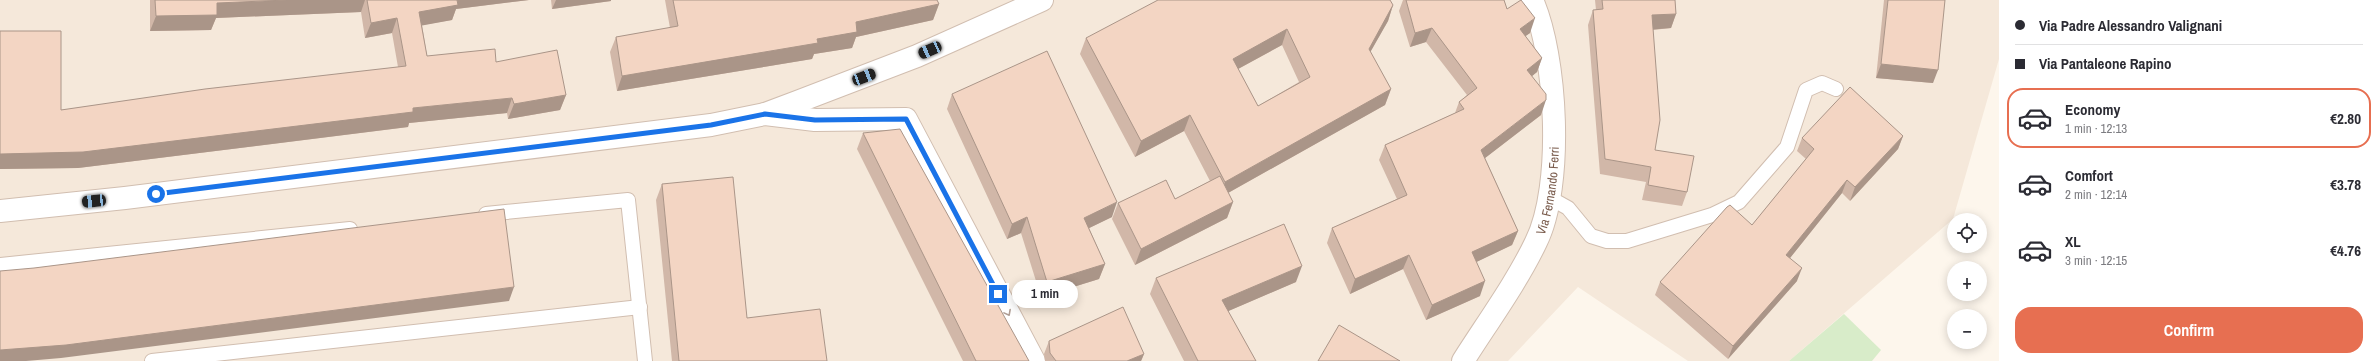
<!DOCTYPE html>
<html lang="en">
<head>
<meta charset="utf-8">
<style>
	body { margin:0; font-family:"Archivo Narrow",sans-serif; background:#f2f2f3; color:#2b2b33; height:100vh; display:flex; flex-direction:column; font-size:15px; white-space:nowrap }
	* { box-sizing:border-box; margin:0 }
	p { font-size:13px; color:#7c7c81 }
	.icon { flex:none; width:22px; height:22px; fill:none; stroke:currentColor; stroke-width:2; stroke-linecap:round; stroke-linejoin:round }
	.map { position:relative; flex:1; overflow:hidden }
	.sheet { display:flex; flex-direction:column; background:#fff; width:380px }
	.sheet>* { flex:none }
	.hud { display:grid; align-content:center; height:88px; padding:0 16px; background:#fff }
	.controls { position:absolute; left:1947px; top:213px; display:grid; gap:8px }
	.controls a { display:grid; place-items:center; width:40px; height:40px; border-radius:50%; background:#fff; box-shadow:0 2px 10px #0003; font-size:20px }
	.end { position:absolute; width:18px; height:18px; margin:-9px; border:5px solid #1a73e8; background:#fff; box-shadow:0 0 0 2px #fff }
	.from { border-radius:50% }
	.bubble { position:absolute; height:28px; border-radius:14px; background:#fff; box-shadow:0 2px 10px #0003; font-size:13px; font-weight:700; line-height:28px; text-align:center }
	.car { position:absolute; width:12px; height:24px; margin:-12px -6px; border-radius:5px; box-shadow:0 0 3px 1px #0007; background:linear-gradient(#222 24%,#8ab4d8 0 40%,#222 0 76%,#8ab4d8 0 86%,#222 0) }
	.hud b { display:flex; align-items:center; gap:14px; height:38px; font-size:15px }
	.hud b+b { border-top:1px solid #e1e1e2 }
	.hud i { width:10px; height:10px; background:#2b2b33 }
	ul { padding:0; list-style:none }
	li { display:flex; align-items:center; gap:12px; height:60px; margin:0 8px 6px; padding:0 8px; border:2px solid transparent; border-radius:16px }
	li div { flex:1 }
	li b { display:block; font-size:15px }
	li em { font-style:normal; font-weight:700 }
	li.selected { border-color:#e76f51 }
	li>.icon { width:36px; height:36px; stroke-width:1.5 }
	.action { display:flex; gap:8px; margin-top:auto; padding:8px 16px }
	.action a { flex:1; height:46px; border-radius:16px; background:#e76f51; color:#fff; font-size:16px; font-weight:700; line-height:46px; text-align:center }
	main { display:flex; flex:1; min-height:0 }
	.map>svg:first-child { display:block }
	.residential { fill:#f5e8da }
	.green { fill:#d8ecc9 }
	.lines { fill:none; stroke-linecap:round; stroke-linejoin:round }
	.service-casing { stroke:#d1beb0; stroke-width:16 }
	.minor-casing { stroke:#d1beb0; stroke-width:24 }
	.tertiary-casing { stroke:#d1beb0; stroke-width:24 }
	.service { stroke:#fff; stroke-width:14 }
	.minor { stroke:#fff; stroke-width:22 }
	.tertiary { stroke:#fff; stroke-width:22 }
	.wall { fill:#d1b7a8; fill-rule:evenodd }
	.shaded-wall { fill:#aa9588 }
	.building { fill:#f3d5c3; stroke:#aa9588; fill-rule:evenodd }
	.oneway { stroke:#af9d94 }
	.route { stroke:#1a73e8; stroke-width:5 }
	.labels { text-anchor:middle; stroke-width:3; stroke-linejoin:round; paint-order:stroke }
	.street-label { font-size:13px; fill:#7a5c4d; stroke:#fffaf3 }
</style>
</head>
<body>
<main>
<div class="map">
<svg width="1999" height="361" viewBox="0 0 1999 361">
	<rect width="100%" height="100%" fill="#fdf6ec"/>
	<polygon class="residential" points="0,0 1999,0 1999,59 1953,219 1789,361 1688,361 1578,287 1508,361 0,361"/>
	<polygon class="green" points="1844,314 1881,350 1872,361 1789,361"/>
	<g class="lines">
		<defs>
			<g id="service">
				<polyline points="1550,198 1568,208 1591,236 1607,241 1627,241 1712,215 1739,202 1787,147 1806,90 1822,83 1836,89"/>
				<polyline points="486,214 628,200 645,361"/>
				<polyline points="0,265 350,229"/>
				<polyline points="152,361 640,307"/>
			</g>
			<g id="minor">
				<polyline points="765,114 815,120 906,119 1034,361"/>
				<path id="s1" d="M1463 361C1487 323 1517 282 1536 242 1564 186 1557 56 1532 0"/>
			</g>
			<polyline id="tertiary" points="0,211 125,198 711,125 765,114 797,102 917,56 1042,0"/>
		</defs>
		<use href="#service" class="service-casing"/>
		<use href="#minor" class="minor-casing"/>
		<use href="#tertiary" class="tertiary-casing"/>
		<use href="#service" class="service"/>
		<use href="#minor" class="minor"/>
		<use href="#tertiary" class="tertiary"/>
	</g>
	<g class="wall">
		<polygon points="150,0 529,0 456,9 452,20 422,25 427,56 496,62 566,95 560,110 508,119 507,113 409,123 408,127 78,168 0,169 0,31 61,110 398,67 392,33 365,38 361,12 216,18 211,30 150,31"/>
		<polygon points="551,0 611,0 611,1 552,9"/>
		<polygon points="665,0 937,0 939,4 933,20 856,37 852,48 814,54 812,59 617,91 610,52 616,37 670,28"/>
		<polygon points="1403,0 1504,0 1507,9 1530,33 1525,36 1542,58 1537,72 1532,76 1541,115 1485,158 1518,231 1512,245 1476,262 1480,296 1426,320 1403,269 1350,294 1327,243 1332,228 1397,199 1379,160 1385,145 1455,113 1459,102 1467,95 1426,42 1410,47 1399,11"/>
		<polygon points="1595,0 1675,0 1676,14 1671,28 1653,30 1655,150 1687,192 1682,206 1642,200 1646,182 1600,174 1588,25 1593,10 1596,10"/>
		<polygon points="1884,0 1945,0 1933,83 1876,78"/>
		<path d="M1393 5 1388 21 1370 52 1391 89 1385 105 1228 193 1233 202 1227 218 1135 265 1112 219 1118 203 1175 199 1210 181 1184 131 1135 157 1080 54 1086 38ZM1282 45 1299 82 1258 106 1238 69Z"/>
		<polygon points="952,94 1112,217 1089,228 1105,264 1099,279 1041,297 1021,233 1007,239 947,109"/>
		<polygon points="863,133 1029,361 963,361 857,149"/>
		<polygon points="1903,136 1898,149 1850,201 1842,193 1790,258 1797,281 1728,359 1655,295 1660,282 1752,225 1806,159 1797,151 1802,138"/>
		<polygon points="662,184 747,318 827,361 672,361 656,200"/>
		<polygon points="1156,278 1296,282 1228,311 1256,361 1184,361 1150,294"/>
		<polygon points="1049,341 1144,354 1141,361 1045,361 1044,354"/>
	</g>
	<g class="shaded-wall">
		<polygon points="287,0 365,0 361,12 216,18 211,30 150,31 156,16 217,3"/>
		<polygon points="454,0 529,0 456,9 452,20 414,27 419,12"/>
		<polygon points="556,0 611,0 611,1 552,9"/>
		<polygon points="939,4 933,20 856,37 852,48 814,54 812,59 617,91 622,76 817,39 856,22"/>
		<polygon points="1393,5 1388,21 1363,65 1369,49"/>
		<polygon points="1676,14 1671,28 1647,30 1652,15"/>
		<polygon points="397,18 392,33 365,38 371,23"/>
		<polygon points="1535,18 1530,33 1514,44 1520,29"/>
		<polygon points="1432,28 1426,42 1410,47 1415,33"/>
		<polygon points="1287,29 1282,45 1227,75 1233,59"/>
		<polygon points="1542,58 1537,72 1522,84 1527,70"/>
		<polygon points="1881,64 1938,70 1933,83 1876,78"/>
		<polygon points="1391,89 1385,105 1219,198 1225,182"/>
		<polygon points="566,95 560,110 508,119 514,104"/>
		<polygon points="512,98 507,113 409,123 408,127 78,168 0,169 0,154 413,108"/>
		<polygon points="1546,100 1541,115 1476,165 1481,150"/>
		<polygon points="1190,115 1184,131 1135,157 1141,141"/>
		<polygon points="1903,136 1898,149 1850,201 1855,187"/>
		<polygon points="1847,180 1842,193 1782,268 1786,255"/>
		<polygon points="1117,202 1112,217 1079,233 1084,218"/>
		<polygon points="1233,202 1227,218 1135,265 1141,249"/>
		<polygon points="1027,217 1021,233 1007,239 1012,224"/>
		<polygon points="1518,231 1512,245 1466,267 1472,252"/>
		<polygon points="1409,255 1403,269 1350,294 1355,279"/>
		<polygon points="1105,264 1099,279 1041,297 1047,282"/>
		<polygon points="1302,266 1296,282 1217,316 1222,300"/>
		<polygon points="1802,268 1797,281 1728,359 1733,346"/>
		<polygon points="1485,281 1480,296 1426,320 1432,305"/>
		<polygon points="514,287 509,301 61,358 26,361 0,361 0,350"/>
		<polygon points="1144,354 1141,361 1127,361"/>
	</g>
	<g class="building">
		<polygon points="155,0 287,0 217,3 217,15 156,16"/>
		<polygon points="367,0 457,0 458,5 419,12 427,56 495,49 496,62 557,50 566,95 514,104 512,98 413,108 413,112 83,152 0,154 0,31 61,31 61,110 205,89 406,66 397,18 371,23"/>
		<polygon points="673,0 937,0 939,4 856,22 857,32 817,39 818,43 622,76 616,37 678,26"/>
		<path d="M1158 0H1390L1393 5 1369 49 1391 89 1225 182 1190 115 1141 141 1086 38ZM1287 29 1310 77 1258 106 1233 59Z"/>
		<polygon points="1406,0 1504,0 1507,9 1521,0 1535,18 1520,29 1542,58 1527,70 1546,94 1546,100 1481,150 1518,231 1472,252 1485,281 1432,305 1409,255 1355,279 1332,228 1407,195 1385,145 1464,109 1459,102 1477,88 1432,28 1415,33"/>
		<polygon points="1602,0 1675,0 1676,14 1652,15 1660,120 1655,150 1694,156 1687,192 1648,185 1651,167 1605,159 1593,10 1603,9"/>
		<polygon points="1888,0 1945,0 1938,70 1881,64"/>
		<polygon points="1047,51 1117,202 1084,218 1105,264 1047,282 1027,217 1012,224 952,94"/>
		<polygon points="1850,87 1903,136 1855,187 1847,180 1786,255 1802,268 1733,346 1660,282 1727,207 1730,205 1752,225 1814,149 1802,138"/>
		<polygon points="900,129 1029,361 976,361 863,133"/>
		<polygon points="1220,176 1233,202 1141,249 1118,203 1166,180 1175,199"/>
		<polygon points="733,177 747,318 820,309 827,361 679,361 662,184"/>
		<polygon points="504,209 514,287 66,345 0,350 0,271 34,268"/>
		<polygon points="1284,224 1302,266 1222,300 1256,361 1198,361 1156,278"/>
		<polygon points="1123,307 1144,354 1127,361 1056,361 1050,353 1049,341"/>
		<polygon points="1339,325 1400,361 1318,361"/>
	</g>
	<defs><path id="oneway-chevron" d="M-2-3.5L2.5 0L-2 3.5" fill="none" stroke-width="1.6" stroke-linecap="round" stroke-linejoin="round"/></defs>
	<use class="oneway" href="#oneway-chevron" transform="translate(1008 313) rotate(62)"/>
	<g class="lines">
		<polyline class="route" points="156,194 711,125 765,114 815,120 906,119 998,294"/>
	</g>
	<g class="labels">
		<g class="street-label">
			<text dy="5" stroke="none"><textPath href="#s1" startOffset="193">Via Fernando Ferri</textPath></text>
		</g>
	</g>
</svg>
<div class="controls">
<a><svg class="icon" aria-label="locate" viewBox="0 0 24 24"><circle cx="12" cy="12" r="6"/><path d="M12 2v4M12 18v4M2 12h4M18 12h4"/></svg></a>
<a>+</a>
<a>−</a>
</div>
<i class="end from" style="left:156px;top:194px"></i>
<i class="end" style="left:998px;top:294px"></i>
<div class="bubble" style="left:1012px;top:280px;width:66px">1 min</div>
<i class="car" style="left:930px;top:50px;rotate:246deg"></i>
<i class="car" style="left:864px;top:77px;rotate:69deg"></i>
<i class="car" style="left:94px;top:201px;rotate:264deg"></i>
</div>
<section class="sheet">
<div class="hud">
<b><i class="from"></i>Via Padre Alessandro Valignani</b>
<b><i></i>Via Pantaleone Rapino</b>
</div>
<ul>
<li class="selected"><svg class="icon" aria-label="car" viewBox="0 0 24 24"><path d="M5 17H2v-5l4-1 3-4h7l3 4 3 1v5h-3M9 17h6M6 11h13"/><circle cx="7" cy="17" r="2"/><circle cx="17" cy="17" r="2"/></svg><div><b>Economy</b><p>1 min · 12:13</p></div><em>€2.80</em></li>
<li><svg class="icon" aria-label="car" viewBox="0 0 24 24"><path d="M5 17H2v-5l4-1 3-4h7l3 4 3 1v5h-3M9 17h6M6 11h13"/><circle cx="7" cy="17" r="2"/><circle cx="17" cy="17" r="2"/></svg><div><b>Comfort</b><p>2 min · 12:14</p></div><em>€3.78</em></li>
<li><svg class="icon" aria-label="car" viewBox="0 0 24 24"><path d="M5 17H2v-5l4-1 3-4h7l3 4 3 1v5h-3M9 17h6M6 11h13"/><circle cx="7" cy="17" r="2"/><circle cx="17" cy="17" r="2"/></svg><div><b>XL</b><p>3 min · 12:15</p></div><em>€4.76</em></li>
</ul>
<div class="action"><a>Confirm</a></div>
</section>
</main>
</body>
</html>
